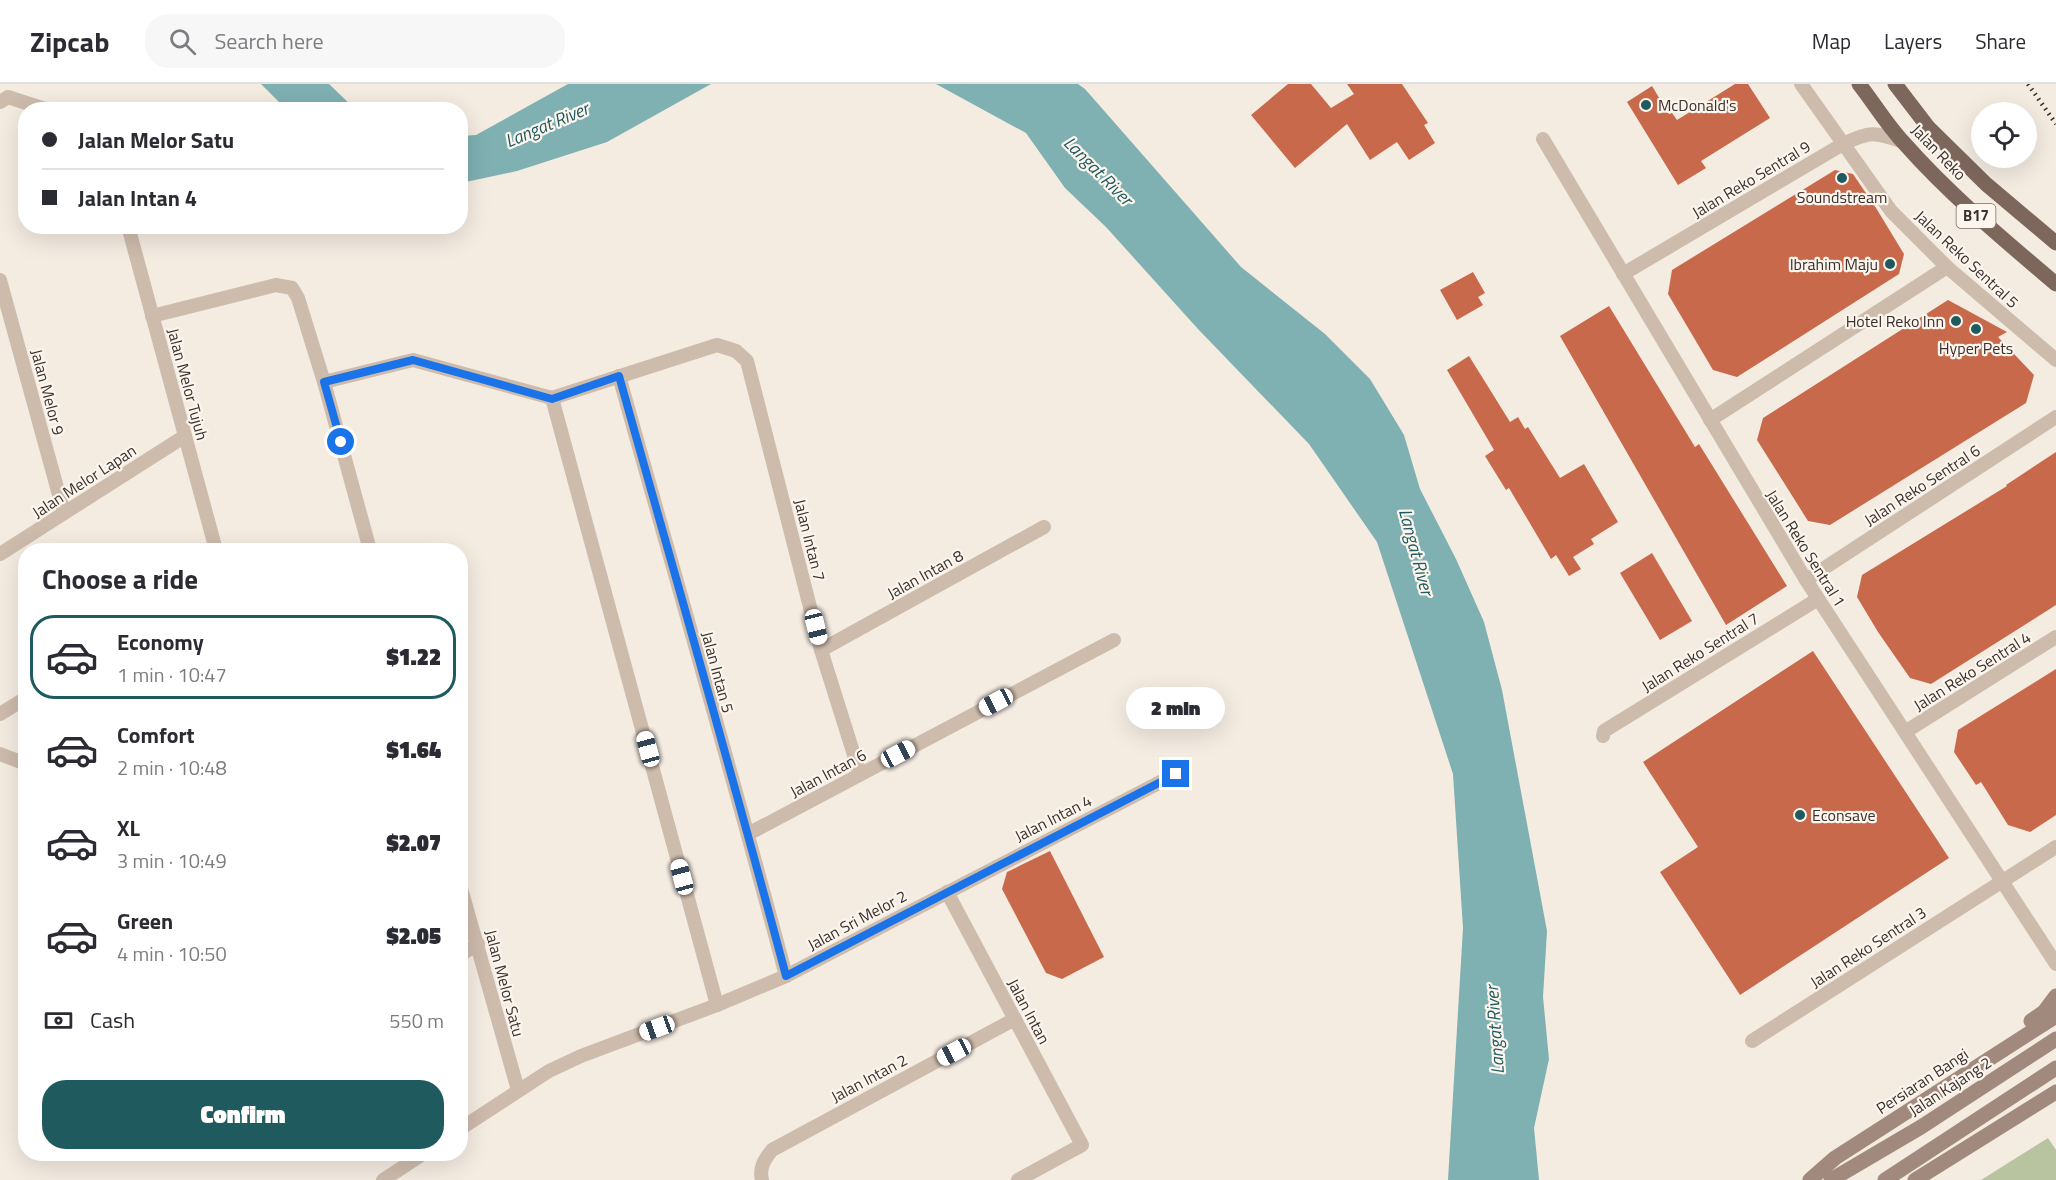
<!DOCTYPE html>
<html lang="en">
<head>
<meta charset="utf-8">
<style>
	body { margin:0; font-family:"Titillium Web",sans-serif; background:#f7f7f7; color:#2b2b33; height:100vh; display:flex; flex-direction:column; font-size:22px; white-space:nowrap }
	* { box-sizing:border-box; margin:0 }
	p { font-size:20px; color:#7c7c81 }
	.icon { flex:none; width:33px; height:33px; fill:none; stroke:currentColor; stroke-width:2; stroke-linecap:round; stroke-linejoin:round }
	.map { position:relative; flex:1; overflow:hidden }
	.drawer { position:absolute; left:18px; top:459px; width:450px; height:618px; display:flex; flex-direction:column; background:#fff; border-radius:24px; box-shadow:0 6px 24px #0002 }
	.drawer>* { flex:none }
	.banner { position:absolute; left:18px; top:18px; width:450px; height:132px; border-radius:24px; box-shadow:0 6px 24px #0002; display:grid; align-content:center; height:132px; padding:0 24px; background:#fff }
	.buttons { position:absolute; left:1971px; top:18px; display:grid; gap:12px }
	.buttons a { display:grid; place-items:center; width:66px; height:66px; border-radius:50%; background:#fff; box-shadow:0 6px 24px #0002; font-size:30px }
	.end { position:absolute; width:27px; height:27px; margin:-14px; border:8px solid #1a73e8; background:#fff; box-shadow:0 0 0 3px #fff }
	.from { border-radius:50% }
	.bubble { position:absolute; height:42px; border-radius:21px; background:#fff; box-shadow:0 6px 24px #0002; font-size:20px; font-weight:800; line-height:42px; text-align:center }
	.car { position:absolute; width:18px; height:36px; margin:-18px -9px; border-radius:8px; box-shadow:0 0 4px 2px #0007; background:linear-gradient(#fff 24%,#345 0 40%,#fff 0 76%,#345 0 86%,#fff 0) }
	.banner b { display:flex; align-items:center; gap:21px; height:57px; font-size:22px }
	.banner b+b { border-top:2px solid #e1e1e2 }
	.banner i { width:15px; height:15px; background:#2b2b33 }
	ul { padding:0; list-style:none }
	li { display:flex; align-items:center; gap:18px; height:84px; margin:0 12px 9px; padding:0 12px; border:3px solid transparent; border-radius:24px }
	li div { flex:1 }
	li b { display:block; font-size:22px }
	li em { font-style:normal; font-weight:800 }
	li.current { border-color:#1f5a5e }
	li>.icon { width:54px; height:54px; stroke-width:1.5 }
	h2 { padding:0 24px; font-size:27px; line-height:72px }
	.pay { display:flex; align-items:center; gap:15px; height:66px; padding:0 24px; font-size:22px }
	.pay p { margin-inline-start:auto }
	.button { display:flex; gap:12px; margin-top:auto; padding:12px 24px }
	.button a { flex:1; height:69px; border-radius:24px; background:#1f5a5e; color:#fff; font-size:24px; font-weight:800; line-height:69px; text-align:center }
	header { display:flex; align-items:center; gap:36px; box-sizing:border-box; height:84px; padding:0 30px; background:#fff; border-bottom:2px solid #e1e1e2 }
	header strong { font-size:28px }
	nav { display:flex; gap:33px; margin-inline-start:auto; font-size:21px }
	.search { width:420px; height:54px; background:#f7f7f7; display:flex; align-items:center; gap:15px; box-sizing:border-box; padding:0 21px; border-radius:24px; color:#7c7c81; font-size:22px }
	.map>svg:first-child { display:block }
	.green { fill:#b8c4a0 }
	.water { fill:#7fb0b2 }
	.building { fill:#c8694b }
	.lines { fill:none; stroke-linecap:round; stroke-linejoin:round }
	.minor { stroke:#cdbbac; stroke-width:14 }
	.secondary { stroke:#a18a7d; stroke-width:15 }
	.primary { stroke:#7d675c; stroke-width:15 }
	.rail { stroke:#3b302b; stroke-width:4.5; stroke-dasharray:1.5 4.5; stroke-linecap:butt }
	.route { stroke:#1a73e8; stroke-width:8 }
	.poi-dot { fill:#1f5a5e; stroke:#fbf5ee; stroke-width:2 }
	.labels { text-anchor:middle; stroke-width:4.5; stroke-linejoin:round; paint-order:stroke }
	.shield { fill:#fbf5ee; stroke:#756b66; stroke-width:1.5 }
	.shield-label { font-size:15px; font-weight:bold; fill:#3b302b }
	.poi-label { font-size:16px; fill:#3b302b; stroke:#fbf5ee; text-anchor:start }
	.street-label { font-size:16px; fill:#3b302b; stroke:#fbf5ee }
	.water-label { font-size:18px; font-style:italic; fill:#1f5a5e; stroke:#fbf5ee }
</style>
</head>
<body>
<header>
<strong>Zipcab</strong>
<div class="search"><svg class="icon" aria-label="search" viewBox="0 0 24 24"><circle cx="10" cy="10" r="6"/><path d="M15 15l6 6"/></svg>Search here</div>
<nav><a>Map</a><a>Layers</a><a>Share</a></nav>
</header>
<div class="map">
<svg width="2056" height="1096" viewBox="0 0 2056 1096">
	<rect width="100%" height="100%" fill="#f4ebe1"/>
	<polygon class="green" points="2048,1054 2056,1066 2056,1096 1981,1096"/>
	<g class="water">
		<polygon points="261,0 329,0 355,25 286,25"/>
		<polygon points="568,0 711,0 607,58 517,87 461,99 461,52 476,51"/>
		<polygon points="936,0 1078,0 1085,5 1241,183 1325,250 1370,295 1404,351 1420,405 1456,475 1484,538 1502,606 1547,847 1543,913 1549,975 1534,1044 1539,1096 1448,1096 1463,844 1453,690 1377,458 1309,360 1198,245 1106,143 1065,104 1026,49"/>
	</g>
	<g class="building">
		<polygon points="1288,0 1311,0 1331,24 1354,10 1347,0 1402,0 1428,39 1424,41 1435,59 1409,76 1397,58 1370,76 1347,40 1295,84 1251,31"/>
		<polygon points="1735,0 1748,0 1770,34 1701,77 1706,84 1678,101 1627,18 1652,2 1669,30 1672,29 1677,36"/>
		<polygon points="1835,86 1853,90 1876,124 1904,170 1899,190 1737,293 1713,286 1668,210 1672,186"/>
		<polygon points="1473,188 1485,209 1478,213 1483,221 1457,236 1440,206"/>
		<polygon points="1948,216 2007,248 1998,253 2034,291 2026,319 1830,441 1808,437 1757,356 1763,334"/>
		<polygon points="1609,222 1695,363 1699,360 1787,502 1726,541 1560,252"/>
		<polygon points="1469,272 1510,338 1518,333 1525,345 1528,343 1560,394 1584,380 1618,438 1591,455 1594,460 1573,473 1581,485 1569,492 1556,471 1551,475 1509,404 1506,406 1485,372 1494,366 1447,286"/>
		<polygon points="2056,368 2056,521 1931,600 1910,594 1878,548 1857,513 1862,491 2007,402 2006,401"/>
		<polygon points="1652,469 1692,537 1660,556 1620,489"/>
		<polygon points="1813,567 1949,774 1740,911 1660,788 1698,763 1643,678"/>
		<polygon points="2056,585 2056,731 2030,748 2008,741 1981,698 1976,701 1954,668 1958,646"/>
		<polygon points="1050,767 1104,873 1062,895 1046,889 1002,805 1007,788"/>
	</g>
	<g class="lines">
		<g class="minor">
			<polyline points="1801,0 1891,127 1947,183 2056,276"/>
			<polyline points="0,18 8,13 48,26"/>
			<polyline points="1543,55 1806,496 2056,880"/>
			<polyline points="128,142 216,466"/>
			<path d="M1623 190 1843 60C1870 47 1874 48 1901 57"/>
			<polyline points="0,196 64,429"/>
			<polyline points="152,232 276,201 292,204 298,214 324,298 370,466"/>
			<path d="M619 292C675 492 733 692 786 892"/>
			<polyline points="324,298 413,276 552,314 717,921"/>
			<polyline points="552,314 717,261 736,267 747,277 821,566 860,690"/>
			<polyline points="1710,336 1947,183"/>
			<polyline points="0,470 185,352"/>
			<polyline points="1806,496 2056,333"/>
			<polyline points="821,566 1044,443"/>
			<polyline points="0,630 26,614"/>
			<polyline points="1905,648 2056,553"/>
			<polyline points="1603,652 1604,647 1818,515"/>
			<polyline points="0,670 26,680"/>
			<polyline points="748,750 1114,556"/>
			<polyline points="460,801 518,1006"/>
			<polyline points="947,808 1082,1061 1018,1096"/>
			<polyline points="460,871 478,860"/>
			<polyline points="1752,957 2056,763"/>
			<polyline points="460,1045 549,987 581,972 717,921 786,892 1176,690"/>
			<polyline points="383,1096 423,1070"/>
			<path d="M762 1096C759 1084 764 1076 772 1066L1015 935"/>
		</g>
		<g class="secondary">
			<polyline points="2031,937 2044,928 2056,912"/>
			<polyline points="1810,1096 1835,1074 2056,932"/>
			<polyline points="1831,1096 1921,1043 2056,955"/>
			<polyline points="1885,1096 2056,984"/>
			<polyline points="1915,1096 2056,1008"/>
		</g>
		<g class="primary">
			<path d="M1859 0C1874 19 1887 41 1904 59 1950 111 2003 155 2056 200"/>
			<polyline points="1895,0 1928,43 1986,100 2056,159"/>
		</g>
		<polyline class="rail" points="2028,0 2056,40"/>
	</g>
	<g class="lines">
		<path class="route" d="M341 358 324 298 413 276 552 315 619 292C675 492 733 692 786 892L1176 690"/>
	</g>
	<g class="poi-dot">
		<circle cx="1646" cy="21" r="6"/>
		<circle cx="1842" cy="94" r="6"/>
		<circle cx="1890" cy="180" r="6"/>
		<circle cx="1956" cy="237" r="6"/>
		<circle cx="1976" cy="245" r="6"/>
		<circle cx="1800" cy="731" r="6"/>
	</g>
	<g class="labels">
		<rect class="shield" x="1956.5" y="120" width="39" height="24" rx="4.5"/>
		<g class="shield-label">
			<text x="1976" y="137">B17</text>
		</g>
		<g class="poi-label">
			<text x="1658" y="27">McDonald's</text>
			<text x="1842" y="119" text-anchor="middle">Soundstream</text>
			<text x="1878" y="186" text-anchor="end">Ibrahim Maju</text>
			<text x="1944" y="243" text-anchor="end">Hotel Reko Inn</text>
			<text x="1976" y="270" text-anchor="middle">Hyper Pets</text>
			<text x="1812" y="737">Econsave</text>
		</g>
		<g class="street-label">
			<text transform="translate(1939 68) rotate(46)" y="6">Jalan Reko</text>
			<text transform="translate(1751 95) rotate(-31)" y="6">Jalan Reko Sentral 9</text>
			<text transform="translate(1967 175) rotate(43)" y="6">Jalan Reko Sentral 5</text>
			<text transform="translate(188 300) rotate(75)" y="6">Jalan Melor Tujuh</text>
			<text transform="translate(48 308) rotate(75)" y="6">Jalan Melor 9</text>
			<text transform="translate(84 397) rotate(-33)" y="6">Jalan Melor Lapan</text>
			<text transform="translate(1922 401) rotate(-33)" y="6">Jalan Reko Sentral 6</text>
			<text transform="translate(810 456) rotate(76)" y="6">Jalan Intan 7</text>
			<text transform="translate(1806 464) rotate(58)" y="6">Jalan Reko Sentral 1</text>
			<text transform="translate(925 490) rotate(-29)" y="6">Jalan Intan 8</text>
			<text transform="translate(1700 568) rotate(-32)" y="6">Jalan Reko Sentral 7</text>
			<text transform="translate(1972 587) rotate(-32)" y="6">Jalan Reko Sentral 4</text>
			<text transform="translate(718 588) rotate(75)" y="6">Jalan Intan 5</text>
			<text transform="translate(828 689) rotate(-28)" y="6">Jalan Intan 6</text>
			<text transform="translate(1053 734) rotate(-27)" y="6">Jalan Intan 4</text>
			<text transform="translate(857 836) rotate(-28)" y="6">Jalan Sri Melor 2</text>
			<text transform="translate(1868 863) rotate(-33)" y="6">Jalan Reko Sentral 3</text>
			<text transform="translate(505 899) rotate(75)" y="6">Jalan Melor Satu</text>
			<text transform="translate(1029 927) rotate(62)" y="6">Jalan Intan</text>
			<text transform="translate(869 994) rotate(-28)" y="6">Jalan Intan 2</text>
			<text transform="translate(1922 997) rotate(-33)" y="6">Persiaran Bangi</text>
			<text transform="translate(1950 1002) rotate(-33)" y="6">Jalan Kajang 2</text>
		</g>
		<g class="water-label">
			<text transform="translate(547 41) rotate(-23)" y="6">Langat River</text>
			<text transform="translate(1098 87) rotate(45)" y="6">Langat River</text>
			<text transform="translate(1416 468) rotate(75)" y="6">Langat River</text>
			<text transform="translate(1495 946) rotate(-94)" y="6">Langat River</text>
		</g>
	</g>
</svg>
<div class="buttons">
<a><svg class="icon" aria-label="locate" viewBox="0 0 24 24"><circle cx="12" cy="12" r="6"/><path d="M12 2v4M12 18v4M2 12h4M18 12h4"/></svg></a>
</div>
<i class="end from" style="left:341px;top:358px"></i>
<i class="end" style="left:1176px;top:690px"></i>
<div class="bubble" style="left:1126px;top:603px;width:99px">2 min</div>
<i class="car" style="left:816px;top:543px;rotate:166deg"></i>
<i class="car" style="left:996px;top:618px;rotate:242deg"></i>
<i class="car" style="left:648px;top:665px;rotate:345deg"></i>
<i class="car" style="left:898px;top:670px;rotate:62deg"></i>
<i class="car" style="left:682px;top:793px;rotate:345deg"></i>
<i class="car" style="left:657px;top:944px;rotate:250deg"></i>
<i class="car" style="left:954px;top:968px;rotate:242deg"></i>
<div class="banner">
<b><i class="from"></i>Jalan Melor Satu</b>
<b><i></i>Jalan Intan 4</b>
</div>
<section class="drawer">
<h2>Choose a ride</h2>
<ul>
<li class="current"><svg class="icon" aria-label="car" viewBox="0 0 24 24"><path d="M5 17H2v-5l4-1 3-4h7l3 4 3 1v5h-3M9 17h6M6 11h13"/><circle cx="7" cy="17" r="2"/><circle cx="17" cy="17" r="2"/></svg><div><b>Economy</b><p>1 min · 10:47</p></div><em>$1.22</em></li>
<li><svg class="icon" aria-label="car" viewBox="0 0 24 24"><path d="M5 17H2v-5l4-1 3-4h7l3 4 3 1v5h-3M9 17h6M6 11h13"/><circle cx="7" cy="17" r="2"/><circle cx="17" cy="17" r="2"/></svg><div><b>Comfort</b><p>2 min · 10:48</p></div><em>$1.64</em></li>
<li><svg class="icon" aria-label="car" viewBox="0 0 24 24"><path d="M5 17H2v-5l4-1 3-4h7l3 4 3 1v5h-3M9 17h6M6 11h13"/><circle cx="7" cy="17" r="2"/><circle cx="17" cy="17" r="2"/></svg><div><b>XL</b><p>3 min · 10:49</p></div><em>$2.07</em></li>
<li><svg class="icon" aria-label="car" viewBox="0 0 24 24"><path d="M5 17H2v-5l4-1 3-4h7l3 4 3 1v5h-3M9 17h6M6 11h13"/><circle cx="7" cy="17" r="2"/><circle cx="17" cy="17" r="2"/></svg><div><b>Green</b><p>4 min · 10:50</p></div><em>$2.05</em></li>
</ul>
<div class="pay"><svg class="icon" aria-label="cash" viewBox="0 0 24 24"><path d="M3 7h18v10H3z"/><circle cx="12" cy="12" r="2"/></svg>Cash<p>550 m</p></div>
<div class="button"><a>Confirm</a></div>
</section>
</div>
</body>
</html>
